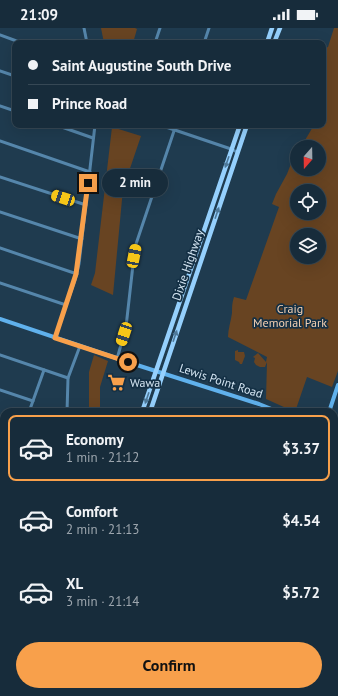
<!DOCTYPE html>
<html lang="en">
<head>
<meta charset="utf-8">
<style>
	body { margin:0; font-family:"PT Sans",sans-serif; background:#203442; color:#f1f3f6; height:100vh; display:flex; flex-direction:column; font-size:15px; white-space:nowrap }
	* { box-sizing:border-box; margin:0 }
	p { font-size:13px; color:#9ea7af }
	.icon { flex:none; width:22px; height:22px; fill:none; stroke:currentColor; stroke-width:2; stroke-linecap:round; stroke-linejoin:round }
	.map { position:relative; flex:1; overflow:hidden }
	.details { position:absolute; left:0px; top:380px; width:338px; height:288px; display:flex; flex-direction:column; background:#172c3b; border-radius:12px 12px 0 0; box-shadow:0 4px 16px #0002,0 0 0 1px #364855 }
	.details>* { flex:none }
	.guide { position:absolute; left:12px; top:12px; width:314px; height:88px; border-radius:8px; box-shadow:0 4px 16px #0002,0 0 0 1px #364855; display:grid; align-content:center; height:88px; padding:0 16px; background:#172c3b }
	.needle { width:26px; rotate:200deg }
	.fabs { position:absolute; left:290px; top:112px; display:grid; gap:8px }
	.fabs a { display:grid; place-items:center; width:36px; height:36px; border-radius:50%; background:#172c3b; box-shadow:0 4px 16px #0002,0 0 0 1px #364855; font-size:20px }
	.end { position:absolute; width:18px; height:18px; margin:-9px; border:5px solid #f8a04b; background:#111; box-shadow:0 0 0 2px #111 }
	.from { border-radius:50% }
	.bubble { position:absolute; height:28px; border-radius:14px; background:#172c3b; box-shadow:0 4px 16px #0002,0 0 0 1px #364855; font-size:13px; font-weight:800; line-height:28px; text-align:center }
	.car { position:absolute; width:12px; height:24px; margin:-12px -6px; border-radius:5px; box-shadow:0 0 3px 1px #0007; background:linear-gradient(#f5c518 24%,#345 0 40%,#f5c518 0 76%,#345 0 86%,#f5c518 0) }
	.guide b { display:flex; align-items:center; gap:14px; height:38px; font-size:15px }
	.guide b+b { border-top:1px solid #364855 }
	.guide i { width:10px; height:10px; background:#f1f3f6 }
	ul { padding:7px 0 0; list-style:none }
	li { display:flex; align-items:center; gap:12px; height:66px; margin:0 8px 6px; padding:0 8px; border:2px solid transparent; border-radius:8px }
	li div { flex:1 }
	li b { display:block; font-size:15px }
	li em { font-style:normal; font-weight:800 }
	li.on { border-color:#f8a04b }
	li>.icon { width:36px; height:36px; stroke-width:1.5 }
	.action { display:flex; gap:8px; margin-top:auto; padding:8px 16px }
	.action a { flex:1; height:46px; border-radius:24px; background:#f8a04b; color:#111; font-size:16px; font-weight:800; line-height:46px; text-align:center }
	.status { display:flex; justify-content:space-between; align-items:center; height:28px; padding:0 20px; background:#172c3b; direction:ltr }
	.status svg { height:11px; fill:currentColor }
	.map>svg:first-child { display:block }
	.green { fill:#684422; fill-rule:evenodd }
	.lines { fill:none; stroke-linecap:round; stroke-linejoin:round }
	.street { stroke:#5586ab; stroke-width:3 }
	.secondary { stroke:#60b1ec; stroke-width:4 }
	.primary { stroke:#95d0fd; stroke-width:4.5 }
	.oneway { fill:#4e7898 }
	.route { stroke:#f8a04b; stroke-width:5 }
	.labels { text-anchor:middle; stroke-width:3.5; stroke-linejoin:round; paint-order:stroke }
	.street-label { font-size:12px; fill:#d4e5f2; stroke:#143045 }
	.park-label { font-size:12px; fill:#f4d0b2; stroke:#143045 }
	.poi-label { font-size:12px; fill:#d4e5f2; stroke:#143045; text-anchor:start }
</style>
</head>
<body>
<div class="status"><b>21:09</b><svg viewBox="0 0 49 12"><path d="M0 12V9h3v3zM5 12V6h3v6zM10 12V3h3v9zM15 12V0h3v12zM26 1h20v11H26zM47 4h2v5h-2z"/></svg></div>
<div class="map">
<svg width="338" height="668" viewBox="0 0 338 668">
	<rect width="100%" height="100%" fill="#1f3b4f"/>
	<g class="green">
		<polygon points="101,0 135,0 137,1 133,15 104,15"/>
		<path d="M334 0H338V343L332 359 307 349 295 384 266 371 267 334 265 339H260L256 337 254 334 255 330 253 329 258 325 266 334 267 329 228 309C228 301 231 293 232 285 232 279 232 275 234 269L246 272 279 179 272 176 276 166 287 146 296 123 297 122V141H319V119H301L314 97H323V81L326 75V68L323 57V21L328 19ZM297 163H319V185H297ZM297 207H319V229H297Z"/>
		<polygon points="112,99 141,108 123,161 113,267 91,257 95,245"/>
		<polygon points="238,322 238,324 244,324 245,328 242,336 240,336 239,334 235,332 235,323"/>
		<polygon points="94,327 108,333 100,359 100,384 89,384 89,344"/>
		<polygon points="334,473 338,474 338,504 334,510"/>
	</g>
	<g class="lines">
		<g class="street">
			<polyline points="84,0 87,15"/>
			<polyline points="0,7 22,15"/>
			<polyline points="155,15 160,0"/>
			<polyline points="204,15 209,0"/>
			<polyline points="0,43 15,48"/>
			<polyline points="0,78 15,83"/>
			<polyline points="56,97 93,110"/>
			<polyline points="160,97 231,121 237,124"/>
			<polyline points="0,113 90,144"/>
			<polyline points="0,149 86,177"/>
			<polyline points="0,184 82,211"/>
			<polyline points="0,220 77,246"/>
			<polyline points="0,255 66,277"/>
			<polyline points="55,310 75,252 79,236 95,97"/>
			<polyline points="0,327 68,350"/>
			<polyline points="117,331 126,299 135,219 176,97"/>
			<polyline points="0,362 33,373"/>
			<polyline points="29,384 44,342"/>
			<polyline points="67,384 68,350 80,318"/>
			<polyline points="334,404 338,403"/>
			<polyline points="334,458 338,460"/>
			<polyline points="0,471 4,459"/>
			<polyline points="334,524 338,523"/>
			<polyline points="334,612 338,599"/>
			<polyline points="0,615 4,604"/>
		</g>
		<g class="secondary">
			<polyline points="0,291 140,338 259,376 279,384"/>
			<polyline points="329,384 338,357"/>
			<polyline points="224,668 226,664"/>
		</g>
		<g class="primary">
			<polyline points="267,15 272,0"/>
			<polyline points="274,15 280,0"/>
			<polyline points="142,384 240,97"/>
			<polyline points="150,384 247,97"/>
			<polyline points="46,668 48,664"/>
			<polyline points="53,668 55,664"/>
		</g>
	</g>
	<defs><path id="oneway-solid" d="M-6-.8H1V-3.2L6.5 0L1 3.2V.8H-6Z"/></defs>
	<g class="oneway">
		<use href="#oneway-solid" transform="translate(227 134) rotate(109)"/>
		<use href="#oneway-solid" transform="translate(217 185) rotate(-71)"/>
		<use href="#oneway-solid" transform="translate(175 308) rotate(-71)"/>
		<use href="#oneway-solid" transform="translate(147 370) rotate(109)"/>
	</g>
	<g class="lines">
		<polyline class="route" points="88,155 76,246 55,310 128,334"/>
	</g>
	<defs>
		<symbol id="supermarket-bare" viewBox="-9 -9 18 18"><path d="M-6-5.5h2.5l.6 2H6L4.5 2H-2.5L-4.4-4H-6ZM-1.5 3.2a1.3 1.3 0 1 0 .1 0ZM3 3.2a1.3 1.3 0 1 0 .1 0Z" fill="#f8a04b" stroke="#143045" stroke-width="2.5" paint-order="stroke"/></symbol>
	</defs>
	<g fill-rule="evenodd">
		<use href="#supermarket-bare" x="104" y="342" width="25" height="25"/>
	</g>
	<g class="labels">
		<g class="street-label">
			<text transform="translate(188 237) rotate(-71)" y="4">Dixie Highway</text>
			<text transform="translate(221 353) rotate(18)" y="4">Lewis Point Road</text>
		</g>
		<g class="park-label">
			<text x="290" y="285">Craig<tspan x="290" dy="14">Memorial Park</tspan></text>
		</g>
		<g class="poi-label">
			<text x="130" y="359">Wawa</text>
		</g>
	</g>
</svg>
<div class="fabs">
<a><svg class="needle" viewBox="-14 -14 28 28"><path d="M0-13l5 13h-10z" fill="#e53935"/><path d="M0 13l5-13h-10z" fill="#9ea7af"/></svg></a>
<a><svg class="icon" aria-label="locate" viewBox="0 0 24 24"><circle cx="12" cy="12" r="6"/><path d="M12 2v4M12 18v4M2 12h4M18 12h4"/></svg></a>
<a><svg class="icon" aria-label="layers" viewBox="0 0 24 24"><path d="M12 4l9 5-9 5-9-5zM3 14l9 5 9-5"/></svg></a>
</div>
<i class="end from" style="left:128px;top:334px"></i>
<i class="end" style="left:88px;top:155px"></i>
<div class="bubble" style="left:102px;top:141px;width:66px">2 min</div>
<i class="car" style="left:63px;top:170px;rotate:288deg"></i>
<i class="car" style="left:134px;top:228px;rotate:11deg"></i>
<i class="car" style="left:124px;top:306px;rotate:198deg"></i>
<div class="guide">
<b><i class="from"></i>Saint Augustine South Drive</b>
<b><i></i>Prince Road</b>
</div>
<section class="details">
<ul>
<li class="on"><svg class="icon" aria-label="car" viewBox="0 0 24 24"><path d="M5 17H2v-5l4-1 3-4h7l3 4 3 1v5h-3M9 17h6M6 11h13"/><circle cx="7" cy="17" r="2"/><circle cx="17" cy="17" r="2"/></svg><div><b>Economy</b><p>1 min · 21:12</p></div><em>$3.37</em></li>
<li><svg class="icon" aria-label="car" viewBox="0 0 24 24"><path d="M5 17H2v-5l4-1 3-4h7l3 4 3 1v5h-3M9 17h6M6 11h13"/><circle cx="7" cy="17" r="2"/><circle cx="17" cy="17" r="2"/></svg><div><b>Comfort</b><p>2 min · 21:13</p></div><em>$4.54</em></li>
<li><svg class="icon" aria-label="car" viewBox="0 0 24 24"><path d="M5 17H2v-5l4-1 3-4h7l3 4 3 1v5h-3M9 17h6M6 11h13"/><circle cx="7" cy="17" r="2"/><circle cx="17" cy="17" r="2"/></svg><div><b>XL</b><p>3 min · 21:14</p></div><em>$5.72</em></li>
</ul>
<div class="action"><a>Confirm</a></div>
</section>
</div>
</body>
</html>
